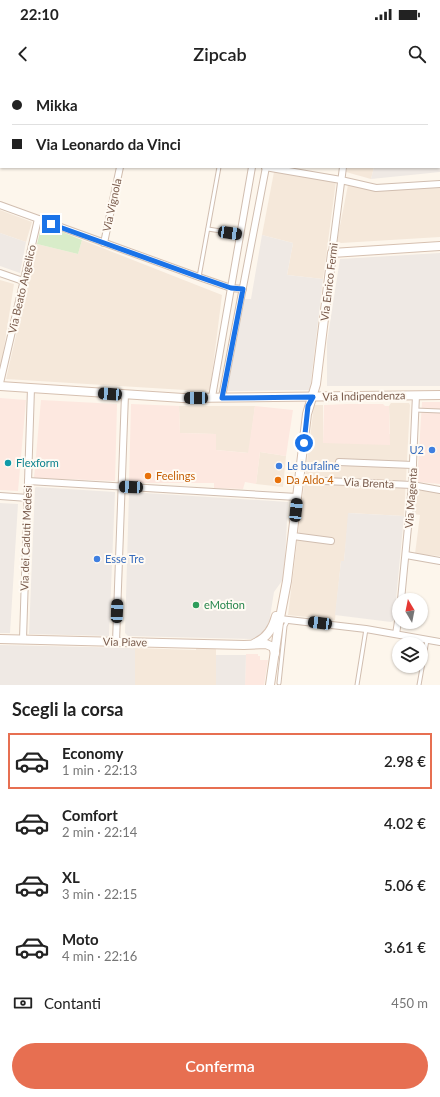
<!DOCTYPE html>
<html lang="it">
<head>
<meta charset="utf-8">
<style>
	body { margin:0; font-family:Lato,sans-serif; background:#f6f6f6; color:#222; height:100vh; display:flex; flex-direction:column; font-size:15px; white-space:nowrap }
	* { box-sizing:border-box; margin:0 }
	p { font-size:13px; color:#767676 }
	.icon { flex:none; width:22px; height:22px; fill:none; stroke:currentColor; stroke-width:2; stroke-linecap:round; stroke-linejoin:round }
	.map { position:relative; height:605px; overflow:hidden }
	.details { display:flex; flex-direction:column; background:#fff; flex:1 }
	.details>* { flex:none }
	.guide { position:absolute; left:0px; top:0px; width:440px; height:88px; box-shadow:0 1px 3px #0004; display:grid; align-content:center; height:88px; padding:0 12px; background:#fff }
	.needle { width:26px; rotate:350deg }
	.tools { position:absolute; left:392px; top:513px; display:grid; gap:8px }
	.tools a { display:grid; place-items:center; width:36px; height:36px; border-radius:50%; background:#fff; box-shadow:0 1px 3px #0004; font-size:20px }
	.end { position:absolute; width:18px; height:18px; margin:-9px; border:5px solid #1a73e8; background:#fff; box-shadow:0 0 0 2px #fff }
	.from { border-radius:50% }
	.car { position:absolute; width:12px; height:24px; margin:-12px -6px; border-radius:5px; box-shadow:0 0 3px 1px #0007; background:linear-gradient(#222 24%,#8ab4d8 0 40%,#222 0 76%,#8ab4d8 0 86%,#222 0) }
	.guide b { display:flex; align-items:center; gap:14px; height:38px; font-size:15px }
	.guide b+b { border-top:1px solid #e0e0e0 }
	.guide i { width:10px; height:10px; background:#222 }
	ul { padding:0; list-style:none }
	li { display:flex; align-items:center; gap:12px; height:56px; margin:0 8px 6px; padding:0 4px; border:2px solid transparent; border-radius:0px }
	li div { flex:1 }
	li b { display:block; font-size:15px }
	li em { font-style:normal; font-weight:600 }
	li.selected { border-color:#e76f51 }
	li>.icon { width:36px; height:36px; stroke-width:1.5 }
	h2 { padding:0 12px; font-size:18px; line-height:48px }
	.pay { display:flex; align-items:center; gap:10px; height:44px; padding:0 12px; font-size:15px }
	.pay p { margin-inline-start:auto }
	.action { display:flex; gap:8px; margin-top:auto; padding:8px 12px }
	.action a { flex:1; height:46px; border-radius:24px; background:#e76f51; color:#fff; font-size:16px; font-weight:600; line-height:46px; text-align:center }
	.status { display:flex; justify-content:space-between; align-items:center; height:28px; padding:0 20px; background:#fff; direction:ltr }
	.status svg { height:11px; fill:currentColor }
	header { display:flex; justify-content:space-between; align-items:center; height:52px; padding:0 12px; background:#fff; font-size:18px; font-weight:600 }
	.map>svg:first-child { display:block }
	.residential { fill:#f5e8da }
	.commercial { fill:#fde8e0 }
	.industrial { fill:#efe9e4 }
	.green { fill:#d8ecc9 }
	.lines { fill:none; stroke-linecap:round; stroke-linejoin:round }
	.lane-casing { stroke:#d1beb0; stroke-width:5 }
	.street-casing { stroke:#d1beb0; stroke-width:8 }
	.secondary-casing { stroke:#d6c0b0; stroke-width:10 }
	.lane { stroke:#fff; stroke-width:3 }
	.street { stroke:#fff; stroke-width:6 }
	.secondary { stroke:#fff; stroke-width:8 }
	.route { stroke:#1a73e8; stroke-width:5 }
	.shop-dot { fill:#3f7fe0; stroke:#fffaf3; stroke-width:1.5 }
	.culture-dot { fill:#0f9aa8; stroke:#fffaf3; stroke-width:1.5 }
	.food-dot { fill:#e8710a; stroke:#fffaf3; stroke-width:1.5 }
	.leisure-dot { fill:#2e9e5b; stroke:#fffaf3; stroke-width:1.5 }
	.labels { text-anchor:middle; stroke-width:4; stroke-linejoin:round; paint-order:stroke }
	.street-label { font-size:11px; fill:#7a5c4d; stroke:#fffaf3 }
	.shop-label { font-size:11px; fill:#366cbe; stroke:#fffaf3; text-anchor:start }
	.culture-label { font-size:11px; fill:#0d838f; stroke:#fffaf3; text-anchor:start }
	.food-label { font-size:11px; fill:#c56008; stroke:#fffaf3; text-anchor:start }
	.leisure-label { font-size:11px; fill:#27864d; stroke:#fffaf3; text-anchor:start }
</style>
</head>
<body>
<div class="status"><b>22:10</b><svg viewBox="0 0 49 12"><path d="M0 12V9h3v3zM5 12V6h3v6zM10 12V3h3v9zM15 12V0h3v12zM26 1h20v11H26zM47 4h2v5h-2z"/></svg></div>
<header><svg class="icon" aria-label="back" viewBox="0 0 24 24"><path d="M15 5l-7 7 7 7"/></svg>Zipcab<svg class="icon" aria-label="search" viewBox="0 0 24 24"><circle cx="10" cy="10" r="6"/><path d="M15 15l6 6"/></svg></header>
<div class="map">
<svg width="440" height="605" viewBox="0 0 440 605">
	<rect width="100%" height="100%" fill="#fdf6ec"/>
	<g class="residential">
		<polygon points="347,87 374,87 371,99 346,92"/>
		<polygon points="274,92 336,101 323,199 287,195 293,163 262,155"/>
		<polygon points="348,105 376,110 440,106 440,157 341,163 337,161"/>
		<polygon points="0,130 32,142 26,162 0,153"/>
		<polygon points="82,160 222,215 210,310 201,311 6,299 37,164 78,174"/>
		<polygon points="0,200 14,204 0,293"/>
		<polygon points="391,323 409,323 410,325 404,436 349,433 344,481 341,481 335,540 288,535 314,325 323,325 323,363 390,354 389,326"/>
		<polygon points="179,326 255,326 249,373 216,370 216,354 180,353"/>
		<polygon points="260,372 286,376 283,407 256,404"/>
		<polygon points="417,410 440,413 440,476 415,474 420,435 414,434"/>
		<polygon points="135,568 196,570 196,568 216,569 216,605 135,605"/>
	</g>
	<g class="commercial">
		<polygon points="0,318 26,320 18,411 0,410"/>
		<polygon points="41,320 117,324 115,401 34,398"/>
		<polygon points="422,322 440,322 440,404 417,402"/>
		<polygon points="131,324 179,326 180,353 216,354 216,370 248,373 255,326 293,330 286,376 260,372 256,404 245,402 243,409 214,408 214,403 129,403"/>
		<polygon points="347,324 383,324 385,326 389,326 390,365 323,363 324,325"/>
		<polygon points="246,574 258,574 258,576 260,576 260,580 268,580 264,605 245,605"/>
	</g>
	<g class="industrial">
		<polygon points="393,0 440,0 440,92 371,99 374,87 439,87 439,1 392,1"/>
		<polygon points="0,153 26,162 20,193 0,186"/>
		<polygon points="262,155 293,163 287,195 323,199 310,310 227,311 245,219 251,219"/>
		<polygon points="440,173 440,306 327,306 327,262 340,179"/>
		<polygon points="36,407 115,412 109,556 29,554 29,553 35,408"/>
		<polygon points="129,412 288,422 284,498 274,512 269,543 265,552 256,559 252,559 128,556 125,553"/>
		<polygon points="0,423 18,424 10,553 0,553"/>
		<polygon points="348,433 404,436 394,540 391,542 335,535 341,481 344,481"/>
		<polygon points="0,565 135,568 135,605 0,605"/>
		<polygon points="216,575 246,575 245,605 216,605"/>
	</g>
	<polygon class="green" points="50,147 82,160 78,174 37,164 40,152"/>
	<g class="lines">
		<defs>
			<g id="lane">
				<polyline points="208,149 240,154"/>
				<polyline points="199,197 219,87"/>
				<polyline points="415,330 440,331"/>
				<polyline points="279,603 285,546 288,540"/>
				<polyline points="357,605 366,549"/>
				<polyline points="419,605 427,560"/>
			</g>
			<g id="street">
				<polyline points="65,0 68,1"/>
				<polyline points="38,1 38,0"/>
				<polyline points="137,1 137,0"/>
				<polyline points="351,1 351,0"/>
				<polyline points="0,42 1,43"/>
				<polyline points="265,87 341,100 376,108 440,104"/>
				<polyline points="0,125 199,197 231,208 243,209"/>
				<polyline points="104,163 120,87"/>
				<polyline points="332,173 343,87"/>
				<polyline points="0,193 23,201"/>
				<polyline points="0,303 38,139"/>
				<polyline points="212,317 252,87"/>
				<polyline points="222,317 266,87"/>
				<polyline points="339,382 413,385"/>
				<polyline points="28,401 297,417"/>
				<polyline points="325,401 412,405 440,410"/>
				<polyline points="0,416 28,418"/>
				<polyline points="293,456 331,461"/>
				<polyline points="406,475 440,481"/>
				<polyline points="401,520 412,405 416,315"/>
				<polyline points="280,539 366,549 440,562"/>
				<polyline points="396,554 399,535"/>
				<polyline points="23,559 31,308"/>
				<polyline points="116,562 125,314"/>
			</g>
			<g id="secondary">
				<polyline points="0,306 183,318 440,315"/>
				<polyline points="0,559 244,565 266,564 273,567 275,573"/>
				<path d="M255 563C267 558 273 548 276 536"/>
				<polyline points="270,605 279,543 287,501 307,334 316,304 332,173 440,166"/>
			</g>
		</defs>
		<use href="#lane" class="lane-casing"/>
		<use href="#street" class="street-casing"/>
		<use href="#secondary" class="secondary-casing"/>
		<use href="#lane" class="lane"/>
		<use href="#street" class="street"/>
		<use href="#secondary" class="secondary"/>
	</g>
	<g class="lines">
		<polyline class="route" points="51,144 199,197 231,208 243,209 222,318 313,317 308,326 304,363"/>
	</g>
	<g class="shop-dot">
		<circle cx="432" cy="370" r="4"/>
		<circle cx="279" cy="386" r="4"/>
		<circle cx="97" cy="479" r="4"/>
	</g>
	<circle class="culture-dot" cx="8" cy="383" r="4"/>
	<g class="food-dot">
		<circle cx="148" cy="396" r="4"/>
		<circle cx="278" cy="400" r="4"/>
	</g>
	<circle class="leisure-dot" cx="196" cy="525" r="4"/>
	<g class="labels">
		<g class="street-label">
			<text transform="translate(112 125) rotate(-78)" y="4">Via Vignola</text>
			<text transform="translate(329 202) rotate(-83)" y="4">Via Enrico Fermi</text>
			<text transform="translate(22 209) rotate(-77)" y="4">Via Beato Angelico</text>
			<text transform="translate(364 316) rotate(-1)" y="4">Via Indipendenza</text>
			<text transform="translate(369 403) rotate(3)" y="4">Via Brenta</text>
			<text transform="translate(411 418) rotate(-86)" y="4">Via Magenta</text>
			<text transform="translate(26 458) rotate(-88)" y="4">Via dei Caduti Medesi</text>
			<text transform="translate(125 562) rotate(1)" y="4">Via Piave</text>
		</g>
		<g class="shop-label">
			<text x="424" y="374" text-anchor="end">U2</text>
			<text x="287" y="390">Le bufaline</text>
			<text x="105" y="483">Esse Tre</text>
		</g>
		<g class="culture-label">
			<text x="16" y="387">Flexform</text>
		</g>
		<g class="food-label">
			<text x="156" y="400">Feelings</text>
			<text x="286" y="404">Da Aldo 4</text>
		</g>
		<g class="leisure-label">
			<text x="204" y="529">eMotion</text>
		</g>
	</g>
</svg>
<div class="tools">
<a><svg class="needle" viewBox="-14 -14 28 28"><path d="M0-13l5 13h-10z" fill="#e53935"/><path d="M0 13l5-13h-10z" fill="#767676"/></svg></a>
<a><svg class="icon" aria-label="layers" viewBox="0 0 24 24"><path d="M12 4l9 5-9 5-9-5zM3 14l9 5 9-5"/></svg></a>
</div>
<i class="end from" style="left:304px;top:363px"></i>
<i class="end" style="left:51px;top:144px"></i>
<i class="car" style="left:230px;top:153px;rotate:98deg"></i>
<i class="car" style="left:110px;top:314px;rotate:274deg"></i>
<i class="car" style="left:196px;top:318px;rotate:270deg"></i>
<i class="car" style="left:131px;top:407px;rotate:273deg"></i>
<i class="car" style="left:296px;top:430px;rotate:6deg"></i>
<i class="car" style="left:117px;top:531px;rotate:2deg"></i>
<i class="car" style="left:320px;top:543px;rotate:277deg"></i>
<div class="guide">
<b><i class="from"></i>Mikka</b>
<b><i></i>Via Leonardo da Vinci</b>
</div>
</div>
<section class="details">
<h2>Scegli la corsa</h2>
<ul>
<li class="selected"><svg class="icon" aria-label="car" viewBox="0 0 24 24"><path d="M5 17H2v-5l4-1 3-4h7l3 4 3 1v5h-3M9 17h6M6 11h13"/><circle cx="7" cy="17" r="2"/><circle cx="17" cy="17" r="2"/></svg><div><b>Economy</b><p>1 min · 22:13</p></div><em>2.98 €</em></li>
<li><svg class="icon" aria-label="car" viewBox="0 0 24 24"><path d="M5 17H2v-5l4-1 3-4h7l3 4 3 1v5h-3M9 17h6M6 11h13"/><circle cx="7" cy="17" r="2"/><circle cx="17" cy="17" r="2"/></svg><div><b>Comfort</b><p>2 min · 22:14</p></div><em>4.02 €</em></li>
<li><svg class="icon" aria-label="car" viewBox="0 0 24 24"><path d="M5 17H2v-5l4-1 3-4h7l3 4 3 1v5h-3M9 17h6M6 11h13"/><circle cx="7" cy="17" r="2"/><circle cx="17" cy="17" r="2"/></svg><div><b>XL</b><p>3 min · 22:15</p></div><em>5.06 €</em></li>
<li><svg class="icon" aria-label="car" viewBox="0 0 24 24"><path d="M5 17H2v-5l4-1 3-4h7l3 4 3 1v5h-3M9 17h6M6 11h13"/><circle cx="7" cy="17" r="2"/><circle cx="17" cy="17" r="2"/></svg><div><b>Moto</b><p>4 min · 22:16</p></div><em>3.61 €</em></li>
</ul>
<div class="pay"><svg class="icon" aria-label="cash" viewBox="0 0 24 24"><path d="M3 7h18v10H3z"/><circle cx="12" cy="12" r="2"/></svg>Contanti<p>450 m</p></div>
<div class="action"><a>Conferma</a></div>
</section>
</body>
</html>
